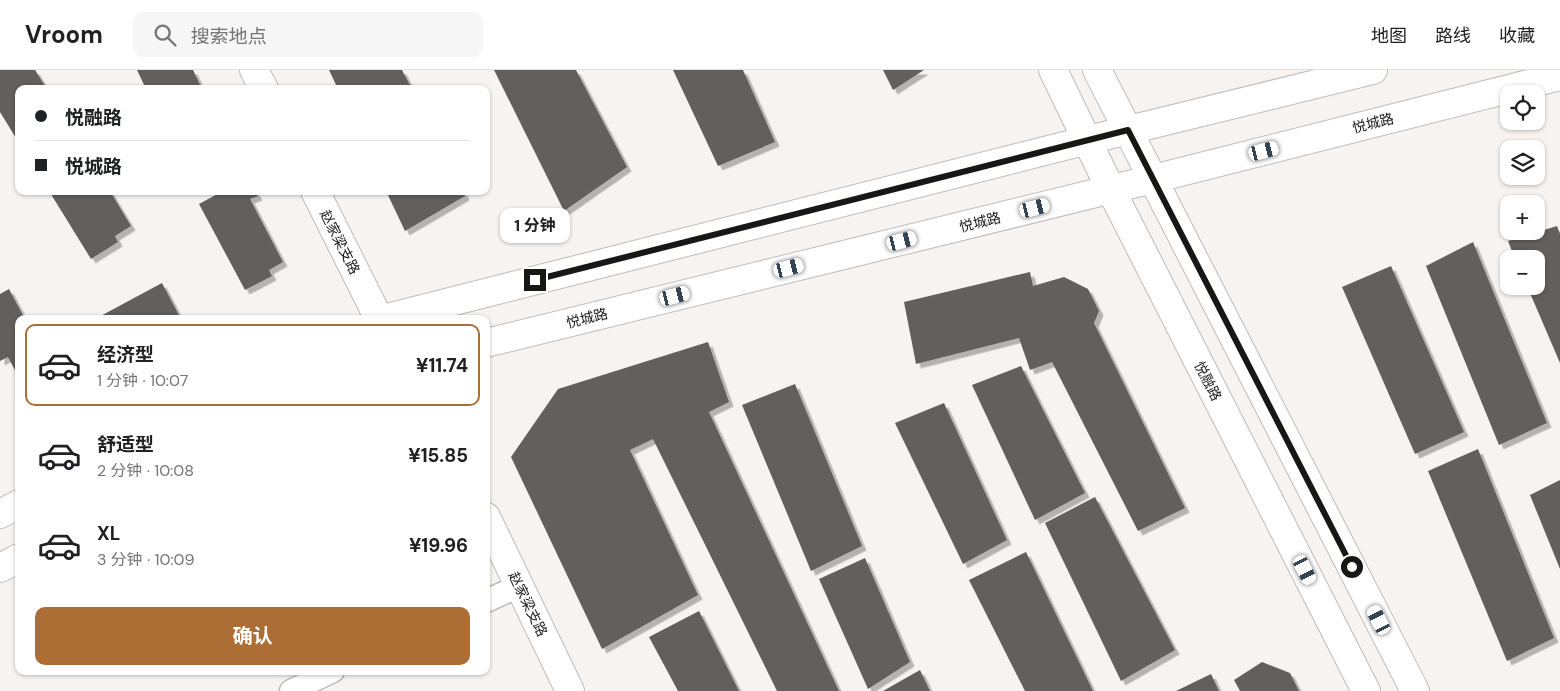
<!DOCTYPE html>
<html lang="zh">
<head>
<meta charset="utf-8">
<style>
	body { margin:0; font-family:"DM Sans","Noto Sans SC",sans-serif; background:#f6f6f6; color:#202124; height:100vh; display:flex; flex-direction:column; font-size:19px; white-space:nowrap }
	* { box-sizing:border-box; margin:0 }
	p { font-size:16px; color:#757577 }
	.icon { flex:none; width:28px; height:28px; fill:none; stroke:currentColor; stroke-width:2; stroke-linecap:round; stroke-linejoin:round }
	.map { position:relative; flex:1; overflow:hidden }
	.drawer { position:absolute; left:15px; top:245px; width:475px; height:360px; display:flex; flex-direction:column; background:#fff; border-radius:10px; box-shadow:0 1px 4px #0004 }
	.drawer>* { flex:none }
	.top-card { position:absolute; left:15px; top:15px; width:475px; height:110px; border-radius:10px; box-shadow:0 1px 4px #0004; display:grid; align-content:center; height:110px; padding:0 20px; background:#fff }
	.fabs { position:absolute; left:1500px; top:15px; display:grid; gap:10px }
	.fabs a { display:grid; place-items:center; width:45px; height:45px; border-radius:10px; background:#fff; box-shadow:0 1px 4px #0004; font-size:25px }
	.end { position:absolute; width:22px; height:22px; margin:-11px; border:6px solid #181716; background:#fff; box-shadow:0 0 0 2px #fff }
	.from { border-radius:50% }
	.bubble { position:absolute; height:35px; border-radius:10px; background:#fff; box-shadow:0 1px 4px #0004; font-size:16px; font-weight:700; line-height:35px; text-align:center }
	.car { position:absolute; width:15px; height:30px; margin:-15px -8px; border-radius:6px; box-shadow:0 0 4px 1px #0007; background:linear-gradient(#fff 24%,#345 0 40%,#fff 0 76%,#345 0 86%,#fff 0) }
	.top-card b { display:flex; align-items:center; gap:18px; height:48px; font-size:19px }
	.top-card b+b { border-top:1px solid #e0e0e0 }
	.top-card i { width:12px; height:12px; background:#202124 }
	ul { padding:9px 0 0; list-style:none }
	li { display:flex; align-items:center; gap:15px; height:82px; margin:0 10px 8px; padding:0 10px; border:2px solid transparent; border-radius:10px }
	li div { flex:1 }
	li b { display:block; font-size:19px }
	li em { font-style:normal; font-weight:700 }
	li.active { border-color:#ad6e35 }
	li>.icon { width:45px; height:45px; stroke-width:1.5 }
	.action { display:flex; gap:10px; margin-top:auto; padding:10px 20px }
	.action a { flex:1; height:58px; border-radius:10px; background:#ad6e35; color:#fff; font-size:20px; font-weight:700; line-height:58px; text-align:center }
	header { display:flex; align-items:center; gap:30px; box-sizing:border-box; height:70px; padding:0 25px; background:#fff; border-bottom:1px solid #e0e0e0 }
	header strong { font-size:24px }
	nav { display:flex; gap:28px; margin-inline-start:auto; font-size:18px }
	.search { width:350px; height:45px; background:#f6f6f6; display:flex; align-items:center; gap:12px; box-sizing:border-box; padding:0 18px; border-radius:10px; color:#757577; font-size:19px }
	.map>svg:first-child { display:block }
	.building { fill:#625f5d; filter:url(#shadow) }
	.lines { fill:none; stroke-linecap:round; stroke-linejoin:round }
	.minor-casing { stroke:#c0bcb9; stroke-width:25 }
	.tertiary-casing { stroke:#c0bcb9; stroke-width:30 }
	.secondary-casing { stroke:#c0bcb9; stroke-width:30 }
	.minor { stroke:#fff; stroke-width:22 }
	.tertiary { stroke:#fff; stroke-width:28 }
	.secondary { stroke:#fff; stroke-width:28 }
	.route { stroke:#181716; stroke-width:6 }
	.labels { text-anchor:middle; stroke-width:5; stroke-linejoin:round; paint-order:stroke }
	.street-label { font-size:14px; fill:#181716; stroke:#fff }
</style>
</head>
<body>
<header>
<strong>Vroom</strong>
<div class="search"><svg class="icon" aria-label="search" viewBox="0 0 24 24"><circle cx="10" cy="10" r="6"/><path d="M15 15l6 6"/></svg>搜索地点</div>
<nav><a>地图</a><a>路线</a><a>收藏</a></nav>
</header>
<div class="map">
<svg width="1560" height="621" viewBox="0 0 1560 621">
	<defs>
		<filter id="shadow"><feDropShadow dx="4.5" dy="4.5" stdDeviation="0" flood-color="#0004"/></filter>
	</defs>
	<rect width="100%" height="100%" fill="#f7f3f0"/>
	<g class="building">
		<polygon points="0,0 35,0 47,19 19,19 19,73 0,42"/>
		<polygon points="137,0 193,0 202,19 146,19"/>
		<polygon points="329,0 402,0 412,19 338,19"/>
		<polygon points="494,0 576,0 627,97 564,141"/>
		<polygon points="673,0 743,0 775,72 718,96"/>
		<polygon points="883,0 924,0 893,20"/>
		<polygon points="49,121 110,121 131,156 115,166 118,172 91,189"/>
		<polygon points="223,121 255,121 258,126 250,129 283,192 269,200 272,206 245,220 199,134"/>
		<polygon points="386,121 463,121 465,126 405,161"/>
		<polygon points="1557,156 1560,164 1560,293 1527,216 1536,216 1536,189 1515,189 1508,171"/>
		<polygon points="1473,172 1547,353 1499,375 1426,196"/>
		<polygon points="1391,196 1464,362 1415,384 1342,217"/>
		<polygon points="1030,202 1033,216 1064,207 1088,219 1099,241 1094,253 1185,438 1138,461 1052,292 1030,300 1019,268 916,294 904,232"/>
		<polygon points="162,213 181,249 95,249"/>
		<polygon points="9,219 25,249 19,249 19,308 8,287 0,291 0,224"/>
		<polygon points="708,272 729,332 709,342 839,621 777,621 653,369 630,380 698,525 602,579 511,387 558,319"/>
		<polygon points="1021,296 1085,423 1035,450 972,315"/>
		<polygon points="795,314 862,476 811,501 742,335"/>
		<polygon points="944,333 1007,470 963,494 895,353"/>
		<polygon points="1478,379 1554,568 1507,591 1428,401"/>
		<polygon points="1560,410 1560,499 1530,425"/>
		<polygon points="1095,427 1175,580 1121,611 1045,453"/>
		<polygon points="1026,482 1093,621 1025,621 969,510"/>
		<polygon points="865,488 910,592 868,619 819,509"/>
		<polygon points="699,541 739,621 678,621 649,567"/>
		<polygon points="1262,592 1290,603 1299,621 1240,621 1234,610"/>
		<polygon points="920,600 930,621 883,621"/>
		<polygon points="1211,604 1219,621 1176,621"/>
	</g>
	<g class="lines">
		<defs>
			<g id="minor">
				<polyline points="486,531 519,516"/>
				<polyline points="291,621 333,601"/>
			</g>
			<g id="tertiary">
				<polyline points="254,0 264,19"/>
				<polyline points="315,121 379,249"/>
				<polyline points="486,447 570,621"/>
			</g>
			<g id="secondary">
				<polyline points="1053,0 1111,120 1366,621"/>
				<polyline points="1097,0 1415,621"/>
				<polyline points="383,249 1088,70 1373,0"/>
				<polyline points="486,273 1153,109 1560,6"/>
				<polyline points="0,444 19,434"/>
				<polyline points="0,498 19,488"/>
			</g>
		</defs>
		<use href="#minor" class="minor-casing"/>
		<use href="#tertiary" class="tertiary-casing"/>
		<use href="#secondary" class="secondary-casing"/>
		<use href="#minor" class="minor"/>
		<use href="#tertiary" class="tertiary"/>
		<use href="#secondary" class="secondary"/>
	</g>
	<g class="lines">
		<polyline class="route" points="535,210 1128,60 1352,497"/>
	</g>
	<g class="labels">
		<g class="street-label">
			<text transform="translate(1373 53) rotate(-14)" y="5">悦城路</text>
			<text transform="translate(980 152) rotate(-14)" y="5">悦城路</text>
			<text transform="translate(340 172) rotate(63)" y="5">赵家梁支路</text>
			<text transform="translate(587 248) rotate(-14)" y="5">悦城路</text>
			<text transform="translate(1208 311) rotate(63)" y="5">悦融路</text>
			<text transform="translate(528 534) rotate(64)" y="5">赵家梁支路</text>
		</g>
	</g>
</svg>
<div class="fabs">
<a><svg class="icon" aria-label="locate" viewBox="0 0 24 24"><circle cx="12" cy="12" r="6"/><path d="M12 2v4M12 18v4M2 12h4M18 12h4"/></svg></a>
<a><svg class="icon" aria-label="layers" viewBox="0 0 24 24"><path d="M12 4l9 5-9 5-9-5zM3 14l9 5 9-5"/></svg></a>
<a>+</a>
<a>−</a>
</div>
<i class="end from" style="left:1352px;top:497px"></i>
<i class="end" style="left:535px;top:210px"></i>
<div class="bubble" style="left:500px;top:138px;width:70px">1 分钟</div>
<i class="car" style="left:1264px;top:81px;rotate:76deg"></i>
<i class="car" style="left:1035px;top:138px;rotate:76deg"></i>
<i class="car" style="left:902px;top:171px;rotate:76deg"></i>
<i class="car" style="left:789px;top:198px;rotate:76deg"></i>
<i class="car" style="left:675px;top:226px;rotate:76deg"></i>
<i class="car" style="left:1305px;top:500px;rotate:153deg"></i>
<i class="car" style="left:1379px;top:550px;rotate:333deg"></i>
<div class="top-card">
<b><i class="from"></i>悦融路</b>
<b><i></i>悦城路</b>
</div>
<section class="drawer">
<ul>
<li class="active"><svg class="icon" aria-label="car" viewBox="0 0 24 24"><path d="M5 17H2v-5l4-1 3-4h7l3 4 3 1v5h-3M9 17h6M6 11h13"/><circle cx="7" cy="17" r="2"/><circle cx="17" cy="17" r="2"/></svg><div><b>经济型</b><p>1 分钟 · 10:07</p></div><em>¥11.74</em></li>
<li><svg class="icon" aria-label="car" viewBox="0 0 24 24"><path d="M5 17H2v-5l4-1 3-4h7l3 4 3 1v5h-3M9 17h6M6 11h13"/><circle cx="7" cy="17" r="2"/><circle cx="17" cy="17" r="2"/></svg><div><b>舒适型</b><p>2 分钟 · 10:08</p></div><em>¥15.85</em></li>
<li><svg class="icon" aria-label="car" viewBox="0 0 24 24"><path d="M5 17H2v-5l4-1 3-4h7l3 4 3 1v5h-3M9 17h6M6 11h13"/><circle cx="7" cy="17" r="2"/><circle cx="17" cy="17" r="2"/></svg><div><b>XL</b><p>3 分钟 · 10:09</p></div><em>¥19.96</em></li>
</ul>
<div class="action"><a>确认</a></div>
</section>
</div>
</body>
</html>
